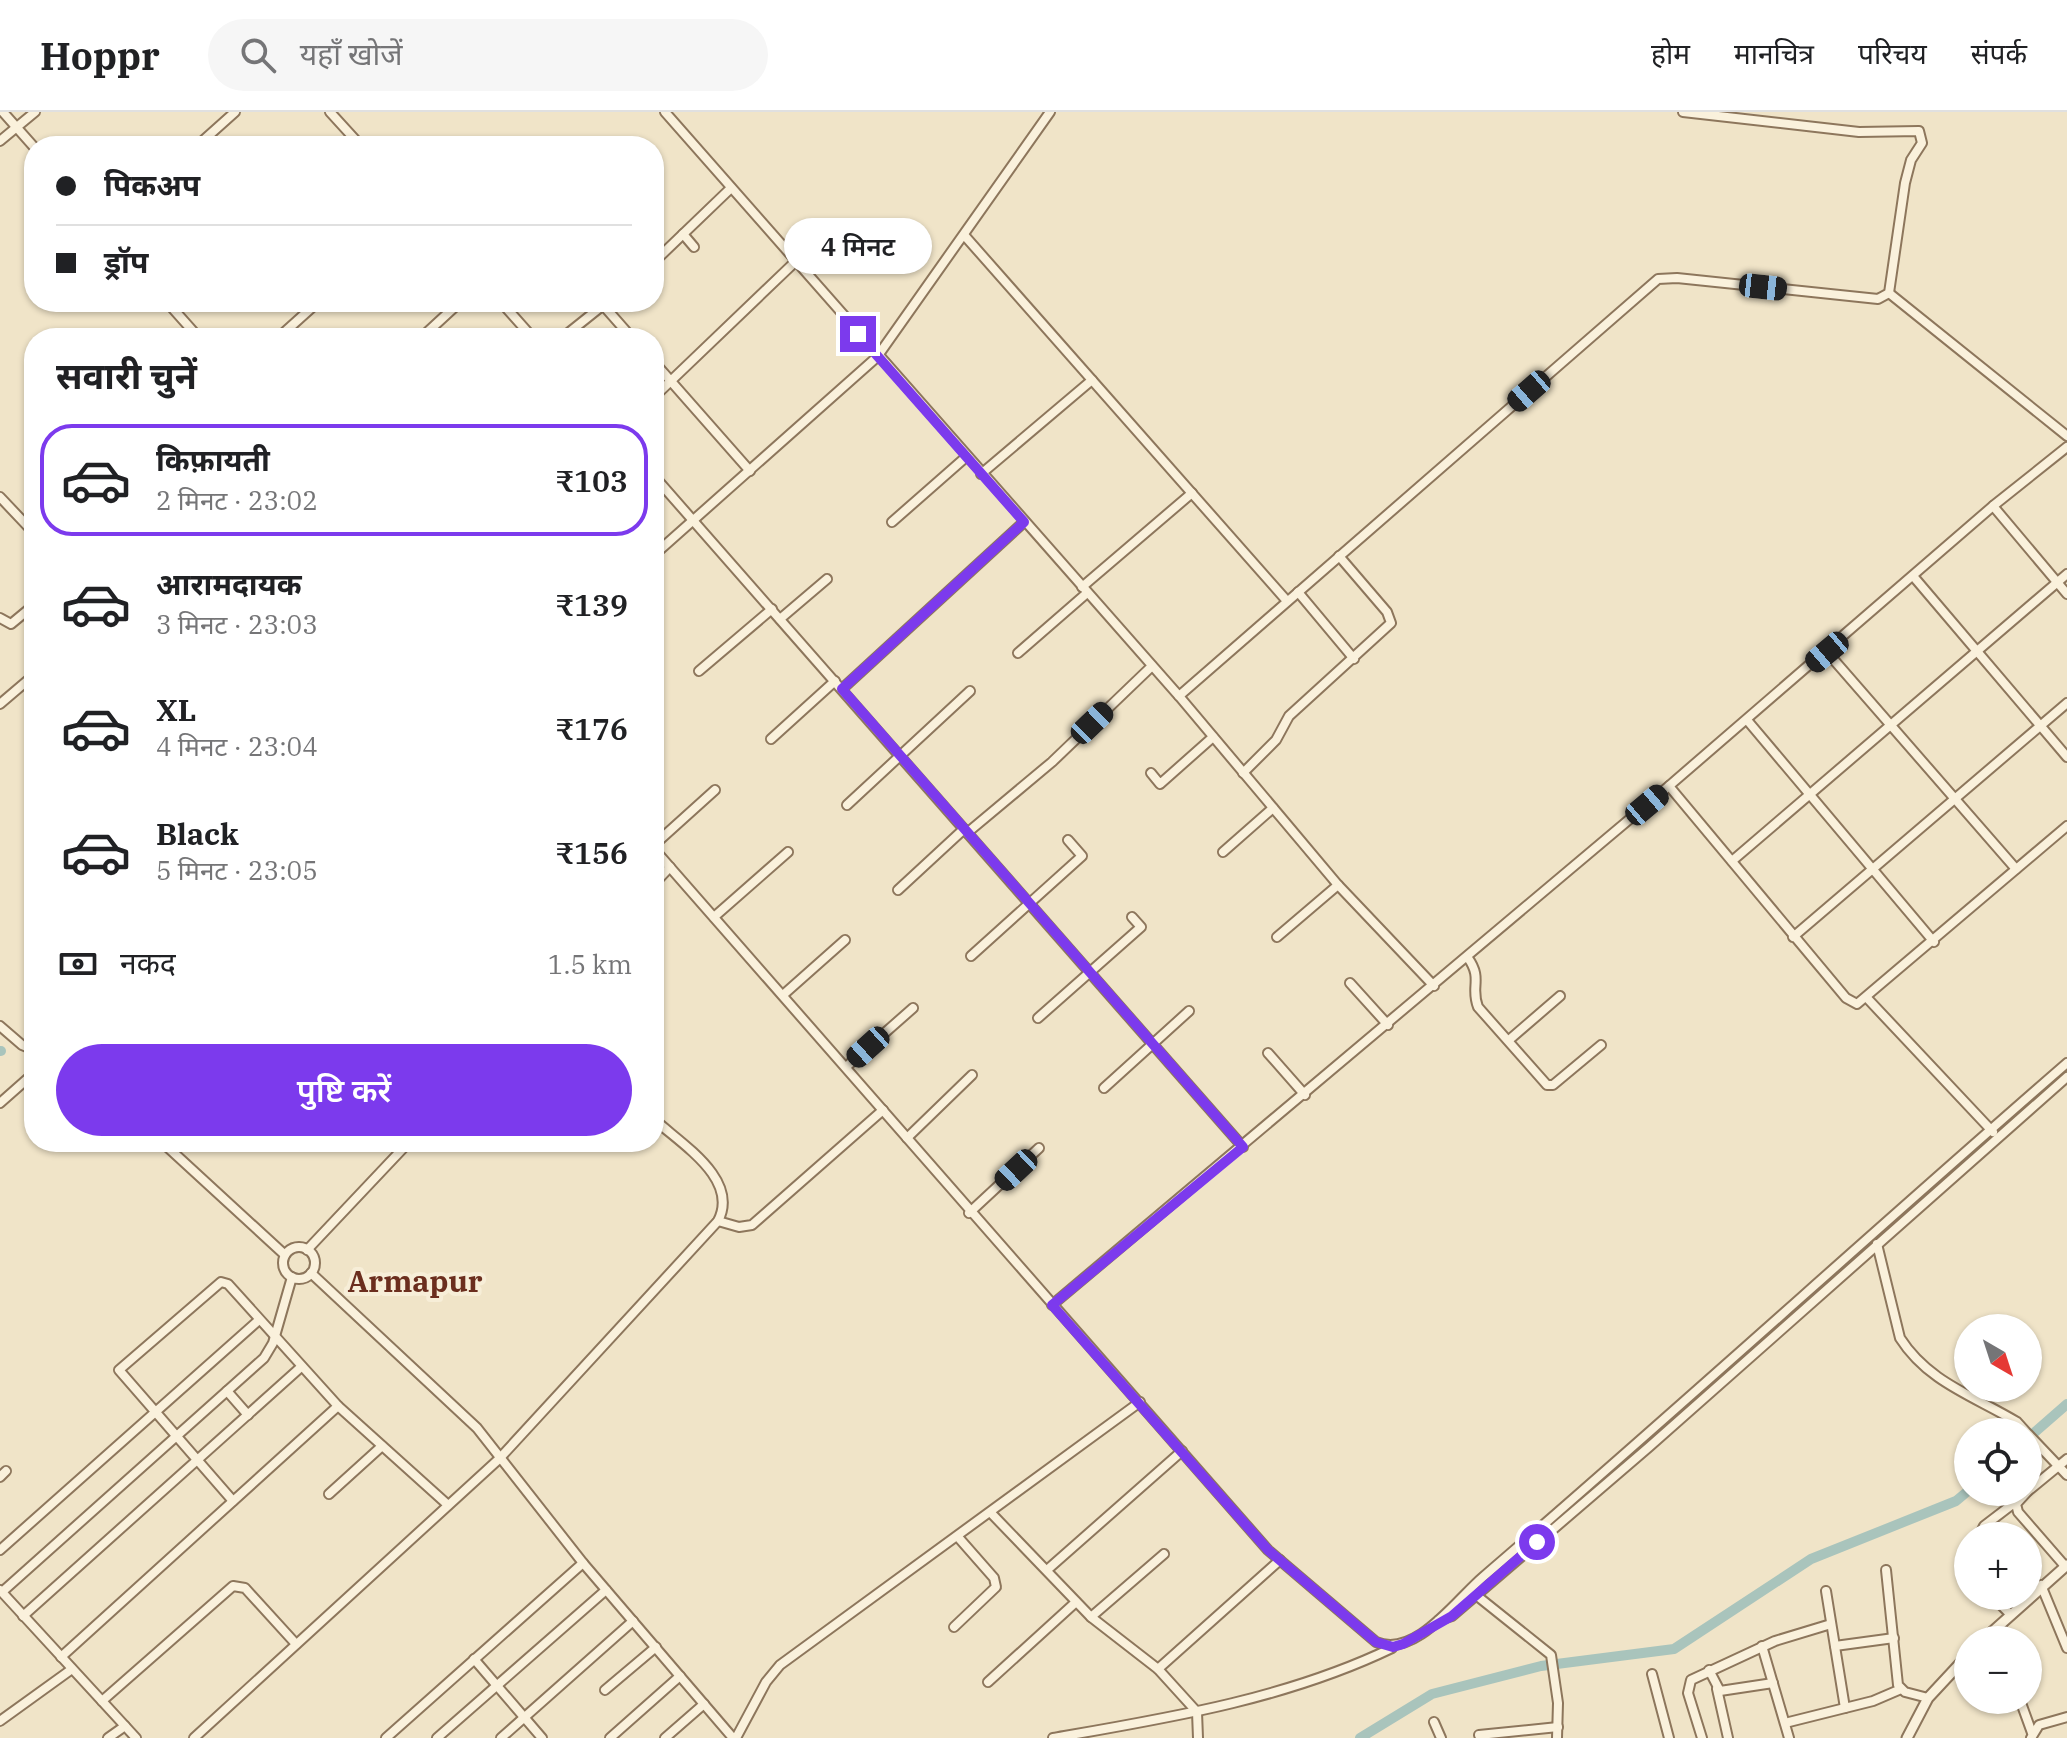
<!DOCTYPE html>
<html lang="hi">
<head>
<meta charset="utf-8">
<style>
	body { margin:0; font-family:"IBM Plex Serif","Noto Sans Devanagari",serif; background:#f6f6f6; color:#202124; height:100vh; display:flex; flex-direction:column; font-size:30px; white-space:nowrap }
	* { box-sizing:border-box; margin:0 }
	p { font-size:26px; color:#757577 }
	.icon { flex:none; width:44px; height:44px; fill:none; stroke:currentColor; stroke-width:2; stroke-linecap:round; stroke-linejoin:round }
	.map { position:relative; flex:1; overflow:hidden }
	.sheet { position:absolute; left:24px; top:216px; width:640px; height:824px; display:flex; flex-direction:column; background:#fff; border-radius:32px; box-shadow:0 2px 6px #0004 }
	.sheet>* { flex:none }
	.guide { position:absolute; left:24px; top:24px; width:640px; height:176px; border-radius:32px; box-shadow:0 2px 6px #0004; display:grid; align-content:center; height:176px; padding:0 32px; background:#fff }
	.needle { width:52px; rotate:141deg }
	.buttons { position:absolute; left:1954px; top:1202px; display:grid; gap:16px }
	.buttons a { display:grid; place-items:center; width:88px; height:88px; border-radius:50%; background:#fff; box-shadow:0 2px 6px #0004; font-size:40px }
	.end { position:absolute; width:36px; height:36px; margin:-18px; border:10px solid #7c3aed; background:#fff; box-shadow:0 0 0 4px #fff }
	.from { border-radius:50% }
	.bubble { position:absolute; height:56px; border-radius:28px; background:#fff; box-shadow:0 2px 6px #0004; font-size:26px; font-weight:600; line-height:56px; text-align:center }
	.car { position:absolute; width:24px; height:48px; margin:-24px -12px; border-radius:10px; box-shadow:0 0 6px 2px #0007; background:linear-gradient(#222 24%,#8ab4d8 0 40%,#222 0 76%,#8ab4d8 0 86%,#222 0) }
	.guide b { display:flex; align-items:center; gap:28px; height:76px; font-size:30px }
	.guide b+b { border-top:2px solid #e0e0e0 }
	.guide i { width:20px; height:20px; background:#202124 }
	ul { padding:0; list-style:none }
	li { display:flex; align-items:center; gap:24px; height:112px; margin:0 16px 12px; padding:0 16px; border:4px solid transparent; border-radius:32px }
	li div { flex:1 }
	li b { display:block; font-size:30px }
	li em { font-style:normal; font-weight:600 }
	li.selected { border-color:#7c3aed }
	li>.icon { width:72px; height:72px; stroke-width:1.5 }
	h2 { padding:0 32px; font-size:36px; line-height:96px }
	.pay { display:flex; align-items:center; gap:20px; height:88px; padding:0 32px; font-size:30px }
	.pay p { margin-inline-start:auto }
	.cta { display:flex; gap:16px; margin-top:auto; padding:16px 32px }
	.cta a { flex:1; height:92px; border-radius:48px; background:#7c3aed; color:#fff; font-size:32px; font-weight:600; line-height:92px; text-align:center }
	header { display:flex; align-items:center; gap:48px; box-sizing:border-box; height:112px; padding:0 40px; background:#fff; border-bottom:2px solid #e0e0e0 }
	header strong { font-size:38px }
	nav { display:flex; gap:44px; margin-inline-start:auto; font-size:28px }
	.search { width:560px; height:72px; background:#f6f6f6; display:flex; align-items:center; gap:20px; box-sizing:border-box; padding:0 28px; border-radius:44px; color:#757577; font-size:30px }
	.map>svg:first-child { display:block }
	.lines { fill:none; stroke-linecap:round; stroke-linejoin:round }
	.canal { stroke:#a9c4bc; stroke-width:10 }
	.minor-casing { stroke:#8d765c; stroke-width:12 }
	.tertiary-casing { stroke:#8d765c; stroke-width:13 }
	.minor { stroke:#faf1dc; stroke-width:8 }
	.tertiary { stroke:#faf1dc; stroke-width:9 }
	.route { stroke:#7c3aed; stroke-width:10 }
	.labels { text-anchor:middle; stroke-width:8; stroke-linejoin:round; paint-order:stroke }
	.district-label { font-size:30px; font-weight:bold; fill:#6b2e1e; stroke:#f7eed8 }
</style>
</head>
<body>
<header>
<strong>Hoppr</strong>
<div class="search"><svg class="icon" aria-label="search" viewBox="0 0 24 24"><circle cx="10" cy="10" r="6"/><path d="M15 15l6 6"/></svg>यहाँ खोजें</div>
<nav><a>होम</a><a>मानचित्र</a><a>परिचय</a><a>संपर्क</a></nav>
</header>
<div class="map">
<svg width="2067" height="1626" viewBox="0 0 2067 1626">
	<rect width="100%" height="100%" fill="#f0e4c8"/>
	<g class="lines">
		<g class="canal">
			<polyline points="0,939 1,939"/>
			<polyline points="2028,1326 2067,1292"/>
			<polyline points="1360,1626 1432,1582 1541,1554 1674,1537 1811,1447 1956,1389 1968,1379"/>
		</g>
		<defs>
			<g id="minor">
				<polyline points="3,0 34,35"/>
				<polyline points="330,0 361,34"/>
				<polyline points="665,0 1179,584 1338,773 1434,874"/>
				<polyline points="0,29 35,0"/>
				<polyline points="197,34 235,0"/>
				<polyline points="683,122 694,135"/>
				<polyline points="964,123 1287,489"/>
				<polyline points="654,150 731,76"/>
				<polyline points="1889,181 2067,324"/>
				<polyline points="167,190 199,226"/>
				<polyline points="501,190 533,226"/>
				<polyline points="603,193 632,226"/>
				<polyline points="278,226 318,190"/>
				<polyline points="421,226 460,190"/>
				<polyline points="562,226 607,190"/>
				<polyline points="654,250 750,359"/>
				<polyline points="654,285 796,149"/>
				<polyline points="981,362 1092,268"/>
				<polyline points="654,364 1243,1035"/>
				<polyline points="0,385 34,421"/>
				<polyline points="1993,394 2067,482"/>
				<polyline points="892,410 966,345"/>
				<polyline points="654,443 877,245 1050,0"/>
				<polyline points="1913,464 2067,645"/>
				<polyline points="1082,475 1192,381"/>
				<polyline points="1298,480 1354,547"/>
				<polyline points="0,506 11,512 34,493"/>
				<polyline points="780,507 827,467"/>
				<polyline points="1827,540 2016,757"/>
				<polyline points="1018,541 1087,481"/>
				<polyline points="699,559 772,497"/>
				<polyline points="842,577 1024,410"/>
				<polyline points="1179,584 1658,167 1677,166 1878,187 1889,181 1905,71 1911,48 1922,31 1919,19 1859,20 1683,0"/>
				<polyline points="0,592 34,563"/>
				<polyline points="1747,608 1934,830"/>
				<polyline points="771,627 835,569"/>
				<polyline points="1151,661 1160,672 1213,625"/>
				<polyline points="1243,661 1276,628 1289,604 1391,511 1387,500 1339,444"/>
				<polyline points="1669,674 1846,886 1857,892 2067,714"/>
				<polyline points="847,693 970,579"/>
				<polyline points="967,721 1052,650 1152,554"/>
				<polyline points="654,733 715,678"/>
				<path d="M654 737 1268 1438 1376 1530C1415 1547 1456 1488 1483 1465 1680 1296 1871 1121 2067 951"/>
				<polyline points="1223,740 1273,696"/>
				<polyline points="1732,749 2067,462"/>
				<polyline points="654,772 670,755"/>
				<polyline points="898,778 964,717"/>
				<polyline points="714,805 788,740"/>
				<polyline points="1277,825 1338,773"/>
				<polyline points="1793,825 2067,591"/>
				<polyline points="971,844 1082,744 1068,728"/>
				<path d="M1468 846C1483 867 1470 875 1478 895L1547 973H1553L1601 933"/>
				<polyline points="1350,871 1388,913"/>
				<polyline points="783,883 845,828"/>
				<polyline points="1867,886 1993,1020"/>
				<polyline points="1038,906 1141,815 1132,805"/>
				<polyline points="0,914 22,933 34,938"/>
				<polyline points="1509,928 1560,884"/>
				<polyline points="1268,941 1305,983"/>
				<polyline points="846,955 913,896"/>
				<polyline points="1104,976 1189,899"/>
				<polyline points="0,991 34,961"/>
				<polyline points="907,1026 972,963"/>
				<polyline points="162,1030 285,1143"/>
				<polyline points="969,1101 1039,1036"/>
				<polyline points="718,1109 739,1115 752,1113 883,998"/>
				<path d="M1877 1132 1900 1226C1928 1270 1974 1284 2017 1310L2026 1320"/>
				<circle cx="299" cy="1151" r="16"/>
				<polyline points="307,1138 409,1030"/>
				<polyline points="311,1161 477,1316 583,1451 733,1626"/>
				<polyline points="1052,1193 1669,674 1993,394 2067,335"/>
				<polyline points="227,1279 248,1303"/>
				<polyline points="2028,1322 2067,1363"/>
				<polyline points="0,1365 6,1359"/>
				<polyline points="2028,1379 2067,1347"/>
				<polyline points="2027,1380 2016,1392 2018,1400 2065,1454"/>
				<polyline points="329,1382 382,1334"/>
				<polyline points="233,1389 119,1258 221,1170 228,1172 338,1294 448,1393"/>
				<polyline points="991,1401 1091,1505 1158,1557 1197,1600 1198,1626"/>
				<polyline points="1979,1424 1984,1414 2018,1388"/>
				<polyline points="0,1438 259,1208"/>
				<polyline points="1047,1458 1182,1339"/>
				<polyline points="1886,1458 1898,1573 1905,1580 1928,1586"/>
				<polyline points="2041,1473 2067,1536"/>
				<polyline points="0,1478 136,1626"/>
				<polyline points="1826,1479 1845,1596"/>
				<polyline points="2,1480 264,1246 273,1231 292,1165"/>
				<polyline points="1476,1483 1551,1543 1558,1591 1557,1626"/>
				<polyline points="1992,1484 2010,1502"/>
				<polyline points="23,1504 301,1255"/>
				<polyline points="1091,1505 1164,1442"/>
				<polyline points="1439,1508 1452,1504 1649,1335 2067,965"/>
				<polyline points="954,1515 996,1475 994,1466 958,1425"/>
				<polyline points="1762,1534 1789,1626"/>
				<polyline points="1835,1534 1894,1526"/>
				<polyline points="61,1545 338,1294"/>
				<polyline points="474,1547 542,1626"/>
				<polyline points="1158,1557 1280,1448"/>
				<polyline points="1709,1558 1720,1579 1773,1571"/>
				<polyline points="1652,1562 1669,1626"/>
				<polyline points="988,1570 1076,1490"/>
				<polyline points="1717,1577 1728,1626"/>
				<polyline points="605,1578 656,1535"/>
				<polyline points="2020,1588 2032,1621"/>
				<polyline points="102,1589 233,1474 245,1476 296,1532"/>
				<polyline points="0,1609 72,1557"/>
				<polyline points="1434,1610 1441,1626"/>
				<polyline points="1785,1611 1873,1589 1901,1577"/>
				<polyline points="1479,1623 1558,1615"/>
				<polyline points="108,1626 125,1614"/>
				<path d="M194 1626 499 1347 718 1109C740 1067 681 1032 654 1007"/>
				<polyline points="386,1626 583,1451"/>
				<polyline points="437,1626 606,1478"/>
				<polyline points="501,1626 633,1509"/>
				<polyline points="610,1626 680,1564"/>
				<polyline points="665,1626 704,1592"/>
				<polyline points="736,1626 766,1570 780,1553 1140,1290"/>
				<path d="M1053 1626C1169 1606 1286 1587 1392 1536"/>
				<polyline points="1702,1626 1688,1581 1691,1568 1775,1529 1831,1512"/>
				<polyline points="2031,1626 2039,1613 2067,1605"/>
			</g>
			<g id="tertiary">
				<polyline points="1983,1528 2067,1453"/>
				<polyline points="1907,1626 1928,1586 1968,1543"/>
			</g>
		</defs>
		<use href="#minor" class="minor-casing"/>
		<use href="#tertiary" class="tertiary-casing"/>
		<use href="#minor" class="minor"/>
		<use href="#tertiary" class="tertiary"/>
	</g>
	<g class="lines">
		<polyline class="route" points="858,222 1024,410 842,577 1243,1035 1052,1193 1268,1438 1376,1530 1393,1535 1403,1532 1452,1504 1537,1430"/>
	</g>
	<g class="labels">
		<g class="district-label">
			<text x="415" y="1180">Armapur</text>
		</g>
	</g>
</svg>
<div class="buttons">
<a><svg class="needle" viewBox="-14 -14 28 28"><path d="M0-13l5 13h-10z" fill="#e53935"/><path d="M0 13l5-13h-10z" fill="#757577"/></svg></a>
<a><svg class="icon" aria-label="locate" viewBox="0 0 24 24"><circle cx="12" cy="12" r="6"/><path d="M12 2v4M12 18v4M2 12h4M18 12h4"/></svg></a>
<a>+</a>
<a>−</a>
</div>
<i class="end from" style="left:1537px;top:1430px"></i>
<i class="end" style="left:858px;top:222px"></i>
<div class="bubble" style="left:784px;top:106px;width:148px">4 मिनट</div>
<i class="car" style="left:1763px;top:175px;rotate:96deg"></i>
<i class="car" style="left:1529px;top:279px;rotate:229deg"></i>
<i class="car" style="left:1827px;top:540px;rotate:230deg"></i>
<i class="car" style="left:1092px;top:611px;rotate:46deg"></i>
<i class="car" style="left:1647px;top:693px;rotate:50deg"></i>
<i class="car" style="left:868px;top:935px;rotate:228deg"></i>
<i class="car" style="left:1016px;top:1058px;rotate:227deg"></i>
<div class="guide">
<b><i class="from"></i>पिकअप</b>
<b><i></i>ड्रॉप</b>
</div>
<section class="sheet">
<h2>सवारी चुनें</h2>
<ul>
<li class="selected"><svg class="icon" aria-label="car" viewBox="0 0 24 24"><path d="M5 17H2v-5l4-1 3-4h7l3 4 3 1v5h-3M9 17h6M6 11h13"/><circle cx="7" cy="17" r="2"/><circle cx="17" cy="17" r="2"/></svg><div><b>किफ़ायती</b><p>2 मिनट · 23:02</p></div><em>₹103</em></li>
<li><svg class="icon" aria-label="car" viewBox="0 0 24 24"><path d="M5 17H2v-5l4-1 3-4h7l3 4 3 1v5h-3M9 17h6M6 11h13"/><circle cx="7" cy="17" r="2"/><circle cx="17" cy="17" r="2"/></svg><div><b>आरामदायक</b><p>3 मिनट · 23:03</p></div><em>₹139</em></li>
<li><svg class="icon" aria-label="car" viewBox="0 0 24 24"><path d="M5 17H2v-5l4-1 3-4h7l3 4 3 1v5h-3M9 17h6M6 11h13"/><circle cx="7" cy="17" r="2"/><circle cx="17" cy="17" r="2"/></svg><div><b>XL</b><p>4 मिनट · 23:04</p></div><em>₹176</em></li>
<li><svg class="icon" aria-label="car" viewBox="0 0 24 24"><path d="M5 17H2v-5l4-1 3-4h7l3 4 3 1v5h-3M9 17h6M6 11h13"/><circle cx="7" cy="17" r="2"/><circle cx="17" cy="17" r="2"/></svg><div><b>Black</b><p>5 मिनट · 23:05</p></div><em>₹156</em></li>
</ul>
<div class="pay"><svg class="icon" aria-label="cash" viewBox="0 0 24 24"><path d="M3 7h18v10H3z"/><circle cx="12" cy="12" r="2"/></svg>नकद<p>1.5 km</p></div>
<div class="cta"><a>पुष्टि करें</a></div>
</section>
</div>
</body>
</html>
